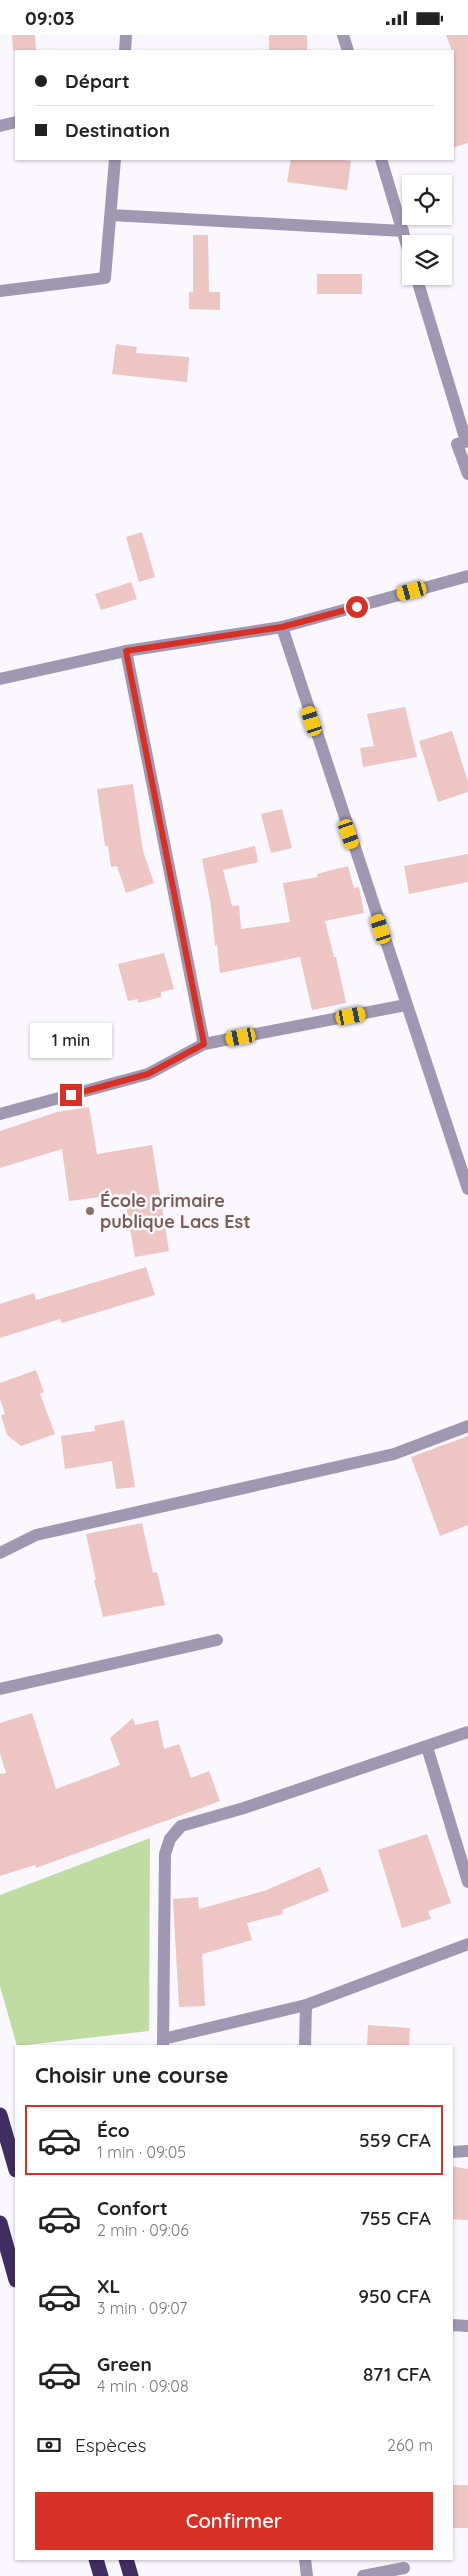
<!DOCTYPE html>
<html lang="fr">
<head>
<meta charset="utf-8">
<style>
	body { margin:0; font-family:Quicksand,sans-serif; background:#f2f2f2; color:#222; height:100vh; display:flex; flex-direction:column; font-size:19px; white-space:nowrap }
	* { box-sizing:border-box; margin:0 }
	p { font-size:16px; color:#767676 }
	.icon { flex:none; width:28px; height:28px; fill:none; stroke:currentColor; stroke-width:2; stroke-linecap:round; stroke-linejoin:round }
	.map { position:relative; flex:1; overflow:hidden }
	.details { position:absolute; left:15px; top:2010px; width:438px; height:515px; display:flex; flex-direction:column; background:#fff; border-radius:0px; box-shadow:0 1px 4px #0004 }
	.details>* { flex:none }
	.banner { position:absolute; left:15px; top:15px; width:439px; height:110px; border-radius:0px; box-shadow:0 1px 4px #0004; display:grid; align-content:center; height:110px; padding:0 20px; background:#fff }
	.tools { position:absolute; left:402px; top:140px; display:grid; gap:10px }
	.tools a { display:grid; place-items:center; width:50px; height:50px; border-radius:0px; background:#fff; box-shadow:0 1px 4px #0004; font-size:25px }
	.end { position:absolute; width:22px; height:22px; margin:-11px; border:6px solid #d93025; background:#fff; box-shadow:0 0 0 2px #fff }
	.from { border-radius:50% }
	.bubble { position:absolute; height:35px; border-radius:0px; background:#fff; box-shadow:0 1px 4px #0004; font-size:16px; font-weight:600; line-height:35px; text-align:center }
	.car { position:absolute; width:15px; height:30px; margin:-15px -8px; border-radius:6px; box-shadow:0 0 4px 1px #0007; background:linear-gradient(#f5c518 24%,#345 0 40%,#f5c518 0 76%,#345 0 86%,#f5c518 0) }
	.banner b { display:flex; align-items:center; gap:18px; height:48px; font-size:19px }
	.banner b+b { border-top:1px solid #e0e0e0 }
	.banner i { width:12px; height:12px; background:#222 }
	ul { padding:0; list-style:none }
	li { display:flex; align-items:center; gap:15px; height:70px; margin:0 10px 8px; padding:0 10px; border:2px solid transparent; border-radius:0px }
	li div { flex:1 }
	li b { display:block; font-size:19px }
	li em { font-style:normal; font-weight:600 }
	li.on { border-color:#d93025 }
	li>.icon { width:45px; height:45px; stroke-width:1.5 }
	h2 { padding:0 20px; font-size:22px; line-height:60px }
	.pay { display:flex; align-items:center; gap:12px; height:55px; padding:0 20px; font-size:19px }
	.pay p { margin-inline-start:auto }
	.primary-button { display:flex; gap:10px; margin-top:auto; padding:10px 20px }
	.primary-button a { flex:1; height:58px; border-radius:0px; background:#d93025; color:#fff; font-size:20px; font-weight:600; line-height:58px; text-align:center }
	.status { display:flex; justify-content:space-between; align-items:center; height:35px; padding:0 25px; background:#fff; direction:ltr }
	.status svg { height:14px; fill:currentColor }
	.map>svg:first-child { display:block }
	.green { fill:#bfdda2 }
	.building { fill:#edc5c2 }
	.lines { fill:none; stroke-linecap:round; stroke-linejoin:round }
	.street { stroke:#a098b3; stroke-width:12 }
	.highway { stroke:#402d61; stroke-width:15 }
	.route { stroke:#d93025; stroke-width:6 }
	.education-dot { fill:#8d6e63; stroke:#faf7fe; stroke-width:2 }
	.labels { text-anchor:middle; stroke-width:5; stroke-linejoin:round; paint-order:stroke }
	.education-label { font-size:18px; font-weight:bold; fill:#785e54; stroke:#faf7fe; text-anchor:start }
</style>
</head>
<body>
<div class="status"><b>09:03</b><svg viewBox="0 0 49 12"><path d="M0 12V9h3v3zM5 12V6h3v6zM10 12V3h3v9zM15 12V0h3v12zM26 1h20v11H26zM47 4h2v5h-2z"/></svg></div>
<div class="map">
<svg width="468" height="2541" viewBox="0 0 468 2541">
	<rect width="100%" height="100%" fill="#faf7fe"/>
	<polygon class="green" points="150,1803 149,1996 17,2011 0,1951 0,1860"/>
	<g class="building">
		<polygon points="12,0 35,0 36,16 13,16"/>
		<rect x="269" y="0" width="38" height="16"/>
		<polygon points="446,0 468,0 468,108 452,113 452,16"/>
		<polygon points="291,124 336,124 351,126 347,155 287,147"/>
		<polygon points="193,200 208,200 209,257 220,257 220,275 189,274 189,257 193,257"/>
		<rect x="317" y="239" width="45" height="20"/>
		<polygon points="116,309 137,312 136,318 189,322 187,347 112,339"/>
		<polygon points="142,497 155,542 139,547 126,502"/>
		<polygon points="131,547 137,564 101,575 95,559"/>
		<polygon points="405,672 417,722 363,732 360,713 374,711 367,679"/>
		<polygon points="452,696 468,747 468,757 438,767 419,706"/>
		<polygon points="133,749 143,816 154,848 126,858 117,831 111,832 108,811 105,811 97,754"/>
		<polygon points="282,774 292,813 271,818 261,779"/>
		<polygon points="255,811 258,827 223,835 232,871 239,870 241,894 290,887 283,848 318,842 317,839 348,831 354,853 359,852 364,878 325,886 334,922 336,922 346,968 312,975 300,922 220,938 217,910 215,911 211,871 202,824"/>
		<polygon points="468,819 468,847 409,859 404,831"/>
		<polygon points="164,918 174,954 161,957 161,962 138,968 138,964 128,966 118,929"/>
		<polygon points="89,1072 97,1119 152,1110 169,1216 135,1222 124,1159 69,1166 62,1114 0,1133 0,1096 57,1077"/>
		<polygon points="146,1232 155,1260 62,1288 60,1284 0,1303 0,1269 34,1258 36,1265"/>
		<polygon points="36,1335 44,1357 40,1359 55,1399 21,1411 7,1400 1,1380 5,1379 0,1364 0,1348"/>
		<polygon points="124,1385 135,1452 116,1454 112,1426 65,1434 61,1401 95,1396 94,1391"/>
		<polygon points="468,1401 468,1490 440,1501 411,1422"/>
		<polygon points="142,1488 153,1538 157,1537 165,1570 103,1582 94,1545 96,1545 86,1499"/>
		<polygon points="32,1678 56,1754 120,1730 110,1703 133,1683 135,1690 158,1685 164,1714 179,1709 191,1743 209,1736 220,1766 36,1833 35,1830 0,1841 0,1739 6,1738 0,1718 0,1688"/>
		<polygon points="427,1799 451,1868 428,1876 431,1884 402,1893 378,1815"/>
		<polygon points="320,1832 329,1856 282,1875 283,1879 247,1888 252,1905 202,1919 205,1971 179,1972 173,1864 198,1862 199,1874 264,1856"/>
		<polygon points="368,1990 410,1993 409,2011 367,2011"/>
		<polygon points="451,2131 468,2134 468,2185 451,2184"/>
		<rect x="451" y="2450" width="17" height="43"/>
	</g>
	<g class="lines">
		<g class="street">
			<polyline points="343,0 348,16"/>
			<polyline points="125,16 126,0"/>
			<polyline points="0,91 16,87"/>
			<polyline points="381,124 411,224"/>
			<polyline points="111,180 403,196"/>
			<polyline points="416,241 466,406"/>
			<polyline points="0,256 105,243 115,124"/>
			<polyline points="468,406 457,409 468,439"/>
			<polyline points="282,592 468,1154"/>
			<polyline points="126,616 204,1009"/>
			<polyline points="0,644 126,616 282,592 468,541"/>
			<polyline points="0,1079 148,1039 204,1009 406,970"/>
			<polyline points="0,1518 36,1500 394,1419 468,1391"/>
			<polyline points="0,1654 217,1605"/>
			<polyline points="427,1712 468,1847"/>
			<polyline points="163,2004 306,1970 468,1909"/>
			<polyline points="163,2011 165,1819 170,1804 181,1791 244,1773 468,1697"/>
			<polyline points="305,2011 306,1970"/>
			<polyline points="451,2117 468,2116"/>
			<polyline points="451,2290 468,2291"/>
			<polyline points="305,2524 307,2541"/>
			<polyline points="363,2541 404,2533"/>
		</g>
		<g class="highway">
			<polyline points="0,2080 16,2135"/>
			<polyline points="0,2188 16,2245"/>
			<polyline points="96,2524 101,2541"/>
			<polyline points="126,2524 131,2541"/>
		</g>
	</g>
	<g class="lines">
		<polyline class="route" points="71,1060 148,1039 204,1009 126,616 282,592 357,572"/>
	</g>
	<circle class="education-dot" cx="90" cy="1176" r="5"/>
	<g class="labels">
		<g class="education-label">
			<text x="100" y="1172">École primaire<tspan x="100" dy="21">publique Lacs Est</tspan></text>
		</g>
	</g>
</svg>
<div class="tools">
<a><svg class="icon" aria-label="locate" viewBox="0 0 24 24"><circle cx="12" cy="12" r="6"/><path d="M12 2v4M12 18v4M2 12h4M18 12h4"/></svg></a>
<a><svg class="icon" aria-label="layers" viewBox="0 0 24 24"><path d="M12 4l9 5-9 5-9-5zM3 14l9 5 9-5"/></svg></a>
</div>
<i class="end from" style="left:357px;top:572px"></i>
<i class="end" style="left:71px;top:1060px"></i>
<div class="bubble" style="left:30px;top:988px;width:82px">1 min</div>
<i class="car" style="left:412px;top:556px;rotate:255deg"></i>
<i class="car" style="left:312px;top:686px;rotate:342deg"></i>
<i class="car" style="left:349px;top:799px;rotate:161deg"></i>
<i class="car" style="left:381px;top:894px;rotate:342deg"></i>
<i class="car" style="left:351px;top:981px;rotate:79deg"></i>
<i class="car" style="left:241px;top:1002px;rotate:259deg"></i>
<div class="banner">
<b><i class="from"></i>Départ</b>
<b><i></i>Destination</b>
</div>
<section class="details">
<h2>Choisir une course</h2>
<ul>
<li class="on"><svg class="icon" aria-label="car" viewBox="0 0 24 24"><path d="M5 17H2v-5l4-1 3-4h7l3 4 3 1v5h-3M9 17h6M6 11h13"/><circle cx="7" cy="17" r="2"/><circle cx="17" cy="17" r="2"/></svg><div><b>Éco</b><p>1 min · 09:05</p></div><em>559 CFA</em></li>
<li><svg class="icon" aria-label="car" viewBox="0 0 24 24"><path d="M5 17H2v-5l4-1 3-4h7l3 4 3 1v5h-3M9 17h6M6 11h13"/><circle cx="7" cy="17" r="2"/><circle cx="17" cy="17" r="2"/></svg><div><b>Confort</b><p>2 min · 09:06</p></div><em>755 CFA</em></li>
<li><svg class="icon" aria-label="car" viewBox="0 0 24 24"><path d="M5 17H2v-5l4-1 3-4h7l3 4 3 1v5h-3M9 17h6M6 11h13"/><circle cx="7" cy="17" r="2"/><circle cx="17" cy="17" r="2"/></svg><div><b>XL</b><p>3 min · 09:07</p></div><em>950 CFA</em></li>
<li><svg class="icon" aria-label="car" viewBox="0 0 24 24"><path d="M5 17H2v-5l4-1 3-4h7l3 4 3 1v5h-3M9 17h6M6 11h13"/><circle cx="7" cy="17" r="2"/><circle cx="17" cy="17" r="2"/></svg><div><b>Green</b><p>4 min · 09:08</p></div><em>871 CFA</em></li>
</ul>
<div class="pay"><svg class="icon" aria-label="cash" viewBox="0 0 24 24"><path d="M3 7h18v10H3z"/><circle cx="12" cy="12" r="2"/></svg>Espèces<p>260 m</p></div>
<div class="primary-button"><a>Confirmer</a></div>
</section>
</div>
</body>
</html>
